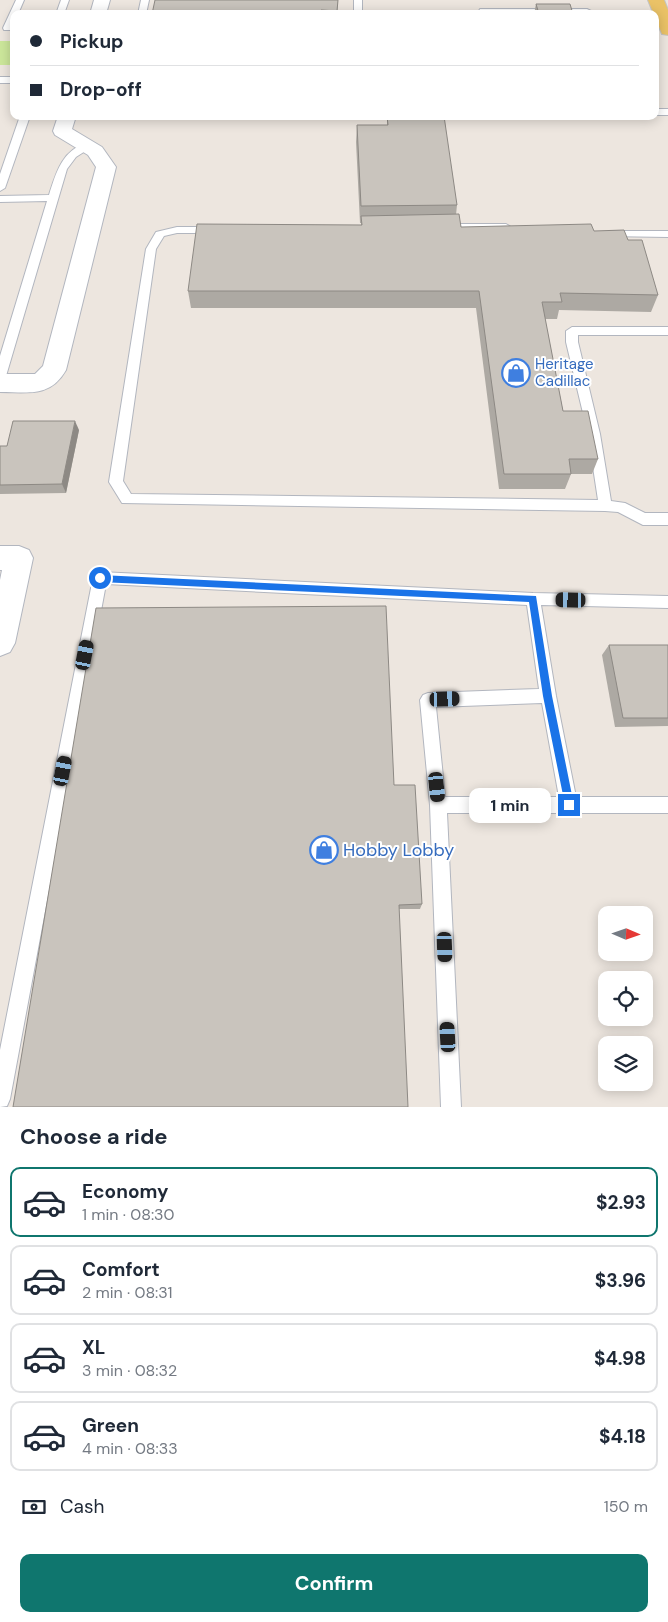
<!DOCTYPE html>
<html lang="en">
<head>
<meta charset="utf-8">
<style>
	body { margin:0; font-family:"DM Sans",sans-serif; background:#f6f6f7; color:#1f2937; height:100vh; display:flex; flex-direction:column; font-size:19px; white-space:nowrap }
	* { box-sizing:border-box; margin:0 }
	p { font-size:16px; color:#747a83 }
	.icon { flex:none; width:28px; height:28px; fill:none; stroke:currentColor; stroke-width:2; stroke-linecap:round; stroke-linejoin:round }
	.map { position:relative; height:1107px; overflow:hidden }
	.details { display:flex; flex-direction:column; background:#fff; flex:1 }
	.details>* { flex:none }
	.guide { position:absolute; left:10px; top:10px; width:649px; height:110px; border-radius:10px; box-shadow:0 2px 12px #0003; display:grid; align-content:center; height:110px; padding:0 20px; background:#fff }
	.needle { width:32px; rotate:92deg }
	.buttons { position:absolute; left:598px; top:906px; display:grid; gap:10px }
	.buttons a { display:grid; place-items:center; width:55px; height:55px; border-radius:10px; background:#fff; box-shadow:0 2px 12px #0003; font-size:25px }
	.end { position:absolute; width:22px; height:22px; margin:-11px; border:6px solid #1a73e8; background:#fff; box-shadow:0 0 0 2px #fff }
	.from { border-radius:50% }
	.bubble { position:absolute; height:35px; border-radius:10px; background:#fff; box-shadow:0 2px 12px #0003; font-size:16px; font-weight:700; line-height:35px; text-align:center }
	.car { position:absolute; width:15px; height:30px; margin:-15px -8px; border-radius:6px; box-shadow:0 0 4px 1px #0007; background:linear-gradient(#222 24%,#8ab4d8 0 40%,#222 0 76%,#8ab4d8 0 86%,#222 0) }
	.guide b { display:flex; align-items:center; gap:18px; height:48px; font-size:19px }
	.guide b+b { border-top:1px solid #e0e1e3 }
	.guide i { width:12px; height:12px; background:#1f2937 }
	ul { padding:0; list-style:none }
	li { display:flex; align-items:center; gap:15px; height:70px; margin:0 10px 8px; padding:0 10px; border:2px solid #e0e1e3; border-radius:10px }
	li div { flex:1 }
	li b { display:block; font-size:19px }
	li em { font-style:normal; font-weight:700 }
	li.selected { border-color:#0f766e }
	li>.icon { width:45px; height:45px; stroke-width:1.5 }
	h2 { padding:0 20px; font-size:22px; line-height:60px }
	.pay { display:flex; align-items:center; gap:12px; height:55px; padding:0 20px; font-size:19px }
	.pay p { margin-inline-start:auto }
	.action { display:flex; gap:10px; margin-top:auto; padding:10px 20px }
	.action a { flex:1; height:58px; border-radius:10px; background:#0f766e; color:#fff; font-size:20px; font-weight:700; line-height:58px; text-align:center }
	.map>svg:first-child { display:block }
	.pitch { fill:#cce79b }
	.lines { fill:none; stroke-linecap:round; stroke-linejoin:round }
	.lane-casing { stroke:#b2b6bf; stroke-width:2 }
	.street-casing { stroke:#b2b6bf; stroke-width:2 }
	.primary-casing { stroke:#c4c4c4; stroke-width:2 }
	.lane { fill:#fff; fill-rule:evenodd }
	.street { fill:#fff; fill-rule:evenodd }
	.primary { fill:#eac267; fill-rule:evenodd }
	.wall { fill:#ada9a3 }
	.shaded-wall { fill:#8d8984 }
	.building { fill:#c9c4bd; stroke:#8d8984 }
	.route { fill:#1a73e8 }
	.labels { text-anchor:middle; stroke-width:4; stroke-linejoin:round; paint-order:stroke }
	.shop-label { font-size:15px; fill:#366cbe; stroke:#fff; text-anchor:start }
	.near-shop-label { font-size:18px; fill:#366cbe; stroke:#fff; text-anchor:start }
</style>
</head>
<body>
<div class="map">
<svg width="668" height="1107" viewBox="0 0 668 1107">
	<rect width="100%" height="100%" fill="#ede6df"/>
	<rect class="pitch" x="0" y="41" width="14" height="24"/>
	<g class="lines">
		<defs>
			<g id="lane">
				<polygon points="16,0 24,0 18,14 14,14 14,30 4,30 3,28"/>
				<polygon points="61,0 69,0 64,14 56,14"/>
				<polygon points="141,0 149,0 146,14 138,14"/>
				<rect x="354" y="0" width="8" height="14"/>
				<polygon points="480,9 587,9 591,11 587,13 483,13 479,11"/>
				<rect x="0" y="77" width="14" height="6"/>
				<rect x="655" y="109" width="13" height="6"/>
				<polygon points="20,116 30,116 5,188 0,191 0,174"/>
				<path d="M87 143 92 146 90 148 76 157 67 169 6 376 0 380V356L47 201 0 202V196L49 195C56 173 62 150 87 143Z"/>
				<polygon points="443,224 506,224 511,227 506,230 439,229 438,227 439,225"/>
				<polygon points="177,227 214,227 219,230 214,233 177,233 164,236 156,249 123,481 131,494 598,500 588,434 566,342 566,331 572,327 668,327 668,335 578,335 578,342 600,434 611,501 625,503 645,513 668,513 668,525 643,525 618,512 605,511 122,503 109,482 146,249 156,232"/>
				<polygon points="609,231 668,231 668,237 605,236 604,234"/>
				<path d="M100 572 533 593 668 596V608L541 605 556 696 576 797H668V813H447L461 1107H441L430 805 420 700 423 695 428 693 539 689 527 605 106 584 10 1099 7 1106 0 1107V1050L93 578 95 574ZM542 703 559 797H445L436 707Z"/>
			</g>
			<g id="street">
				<polygon points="94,0 110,0 106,14 90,14"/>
				<path d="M58 116H76L72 129 102 147 116 167 66 370C50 398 28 392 0 392V374H35L43 366 96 167 88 155 55 135 53 131Z"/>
				<polygon points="0,546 19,546 29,550 33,558 15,643 10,652 0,656 0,580 2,570 0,570"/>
			</g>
			<polygon id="primary" points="648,0 664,0 668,10 668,35 662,34"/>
		</defs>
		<use href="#lane" class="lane-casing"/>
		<use href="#street" class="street-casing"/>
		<use href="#primary" class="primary-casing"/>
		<use href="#lane" class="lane"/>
		<use href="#street" class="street"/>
		<use href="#primary" class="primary"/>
	</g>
	<g class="wall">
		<polygon points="338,0 337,14 152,14"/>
		<polygon points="536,4 573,14 534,14"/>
		<polygon points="387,116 457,205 456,215 461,227 594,231 628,240 658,295 651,312 559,310 557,319 545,319 563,411 598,459 592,474 571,474 565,489 499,489 476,308 191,308 188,291 361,225 361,223 360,223 356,142 357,125 387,125"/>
		<polygon points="79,430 66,493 0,494 0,446 7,446"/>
		<polygon points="609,645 668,645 668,726 615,727 602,655"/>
		<polygon points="394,785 422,904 420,909 399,909"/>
	</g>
	<polygon class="shaded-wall" points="75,421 79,430 66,493 62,484"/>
	<g class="building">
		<polygon points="155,0 338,0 337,11 321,10 321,14 152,14"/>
		<polygon points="536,4 570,4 573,14 539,14"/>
		<polygon points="387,116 444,116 457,205 361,206 357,125 388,125"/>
		<polygon points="459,214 461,227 591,224 594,231 624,230 628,240 642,240 658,295 560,293 562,302 542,302 563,411 588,411 598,459 569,459 571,474 504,474 479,291 188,291 197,224 362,225 361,216"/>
		<polygon points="13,421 75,421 62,484 0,485 0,446 7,446"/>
		<polygon points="386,606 394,785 415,785 422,904 399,905 408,1107 13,1107 96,608"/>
		<polygon points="609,645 668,645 668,718 623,718"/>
	</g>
	<polygon class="route" points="100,575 536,596 552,696 574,805 573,808 566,808 565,805 543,696 529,602 100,582 95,578"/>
	<defs>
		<symbol id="shop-ring" viewBox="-11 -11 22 22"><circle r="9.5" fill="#fff" stroke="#3f7fe0" stroke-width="1.5"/><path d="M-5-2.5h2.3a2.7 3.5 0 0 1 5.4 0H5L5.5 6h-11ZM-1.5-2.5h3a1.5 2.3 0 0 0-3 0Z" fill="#3f7fe0"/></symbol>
	</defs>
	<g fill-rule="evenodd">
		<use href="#shop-ring" x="500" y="357" width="32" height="32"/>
		<use href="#shop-ring" x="308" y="834" width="32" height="32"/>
	</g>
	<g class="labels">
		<g class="shop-label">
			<text x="535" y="369">Heritage<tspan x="535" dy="17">Cadillac</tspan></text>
		</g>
		<g class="near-shop-label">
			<text x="343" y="856">Hobby Lobby</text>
		</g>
	</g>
</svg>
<div class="buttons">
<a><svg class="needle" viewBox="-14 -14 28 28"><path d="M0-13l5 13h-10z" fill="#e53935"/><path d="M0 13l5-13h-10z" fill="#747a83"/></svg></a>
<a><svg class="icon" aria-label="locate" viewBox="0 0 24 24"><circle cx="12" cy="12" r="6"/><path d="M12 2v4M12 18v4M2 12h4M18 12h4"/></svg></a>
<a><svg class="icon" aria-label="layers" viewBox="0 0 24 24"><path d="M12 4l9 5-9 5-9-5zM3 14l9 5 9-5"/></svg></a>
</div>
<i class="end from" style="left:100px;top:578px"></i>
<i class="end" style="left:569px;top:805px"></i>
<div class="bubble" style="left:469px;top:788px;width:82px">1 min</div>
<i class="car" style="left:571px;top:600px;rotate:271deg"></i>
<i class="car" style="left:85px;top:655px;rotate:11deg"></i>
<i class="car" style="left:445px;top:699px;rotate:88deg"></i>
<i class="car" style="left:63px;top:771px;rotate:11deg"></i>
<i class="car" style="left:437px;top:787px;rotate:174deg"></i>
<i class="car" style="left:445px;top:947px;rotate:178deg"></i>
<i class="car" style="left:448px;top:1037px;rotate:357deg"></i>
<div class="guide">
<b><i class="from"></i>Pickup</b>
<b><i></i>Drop-off</b>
</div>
</div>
<section class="details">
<h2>Choose a ride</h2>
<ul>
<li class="selected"><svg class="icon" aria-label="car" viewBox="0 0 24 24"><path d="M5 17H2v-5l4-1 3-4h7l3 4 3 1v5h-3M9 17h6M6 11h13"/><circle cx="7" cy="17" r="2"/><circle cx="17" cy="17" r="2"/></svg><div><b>Economy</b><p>1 min · 08:30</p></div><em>$2.93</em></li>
<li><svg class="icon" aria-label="car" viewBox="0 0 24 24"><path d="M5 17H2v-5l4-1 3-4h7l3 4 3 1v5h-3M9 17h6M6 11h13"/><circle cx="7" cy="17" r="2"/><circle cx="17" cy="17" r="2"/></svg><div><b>Comfort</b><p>2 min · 08:31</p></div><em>$3.96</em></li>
<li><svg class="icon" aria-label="car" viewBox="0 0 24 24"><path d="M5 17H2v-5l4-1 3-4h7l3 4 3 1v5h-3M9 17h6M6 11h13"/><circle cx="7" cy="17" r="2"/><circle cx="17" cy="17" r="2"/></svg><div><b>XL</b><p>3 min · 08:32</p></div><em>$4.98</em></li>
<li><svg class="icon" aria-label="car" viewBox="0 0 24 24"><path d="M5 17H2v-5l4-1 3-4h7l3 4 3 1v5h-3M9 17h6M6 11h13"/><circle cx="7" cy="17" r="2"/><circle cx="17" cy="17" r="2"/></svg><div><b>Green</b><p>4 min · 08:33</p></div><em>$4.18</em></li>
</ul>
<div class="pay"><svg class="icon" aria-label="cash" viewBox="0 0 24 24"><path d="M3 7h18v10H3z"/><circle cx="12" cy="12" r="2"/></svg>Cash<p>150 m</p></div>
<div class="action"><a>Confirm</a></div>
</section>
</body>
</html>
